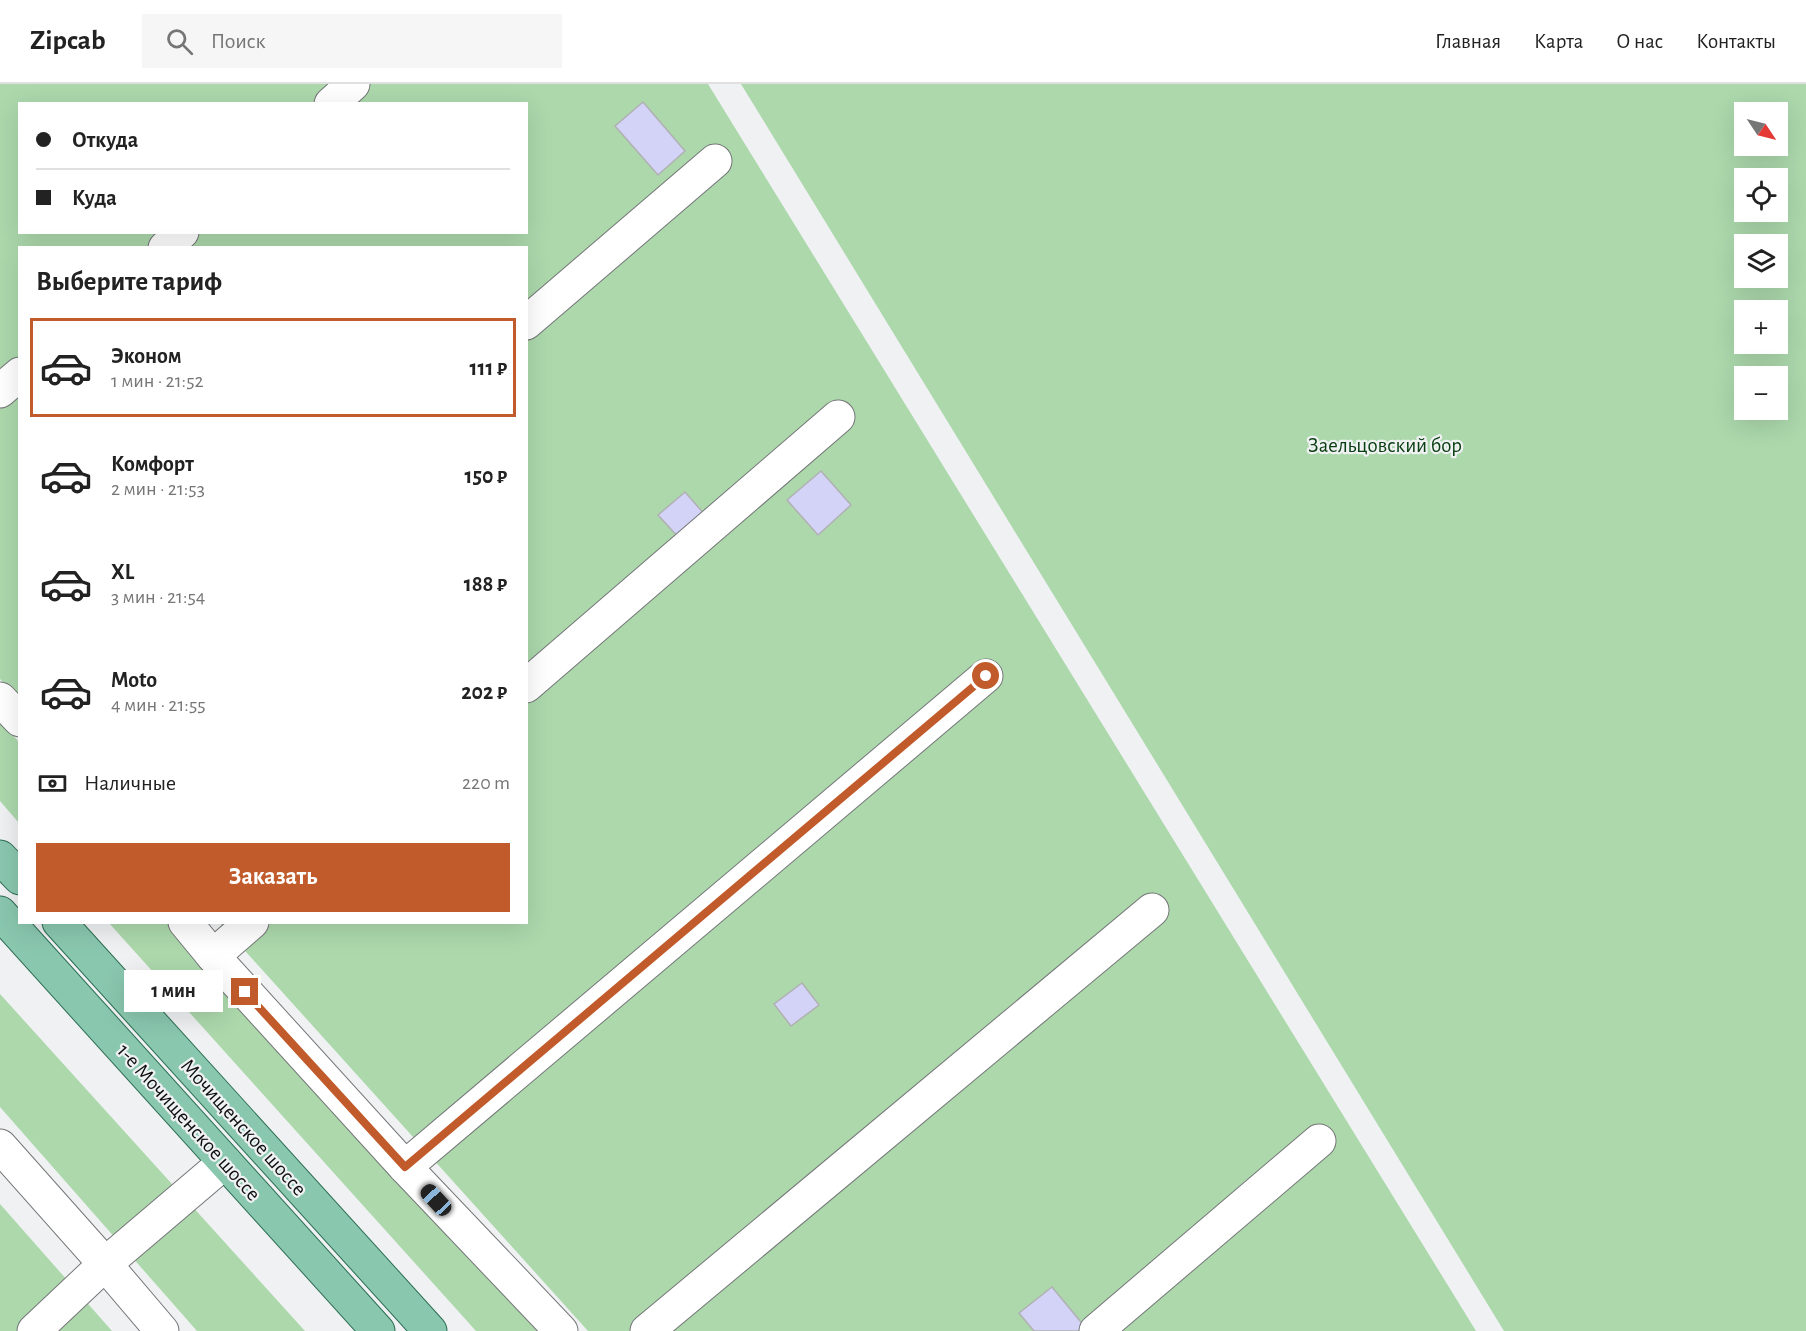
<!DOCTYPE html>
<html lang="ru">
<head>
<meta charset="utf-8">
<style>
	body { margin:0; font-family:"Alegreya Sans",sans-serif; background:#f6f6f6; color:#222; height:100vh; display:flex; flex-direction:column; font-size:22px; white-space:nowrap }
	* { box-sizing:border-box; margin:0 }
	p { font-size:20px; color:#767676 }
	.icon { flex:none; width:33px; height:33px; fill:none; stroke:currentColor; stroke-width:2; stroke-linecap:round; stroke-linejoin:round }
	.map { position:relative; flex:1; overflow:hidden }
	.drawer { position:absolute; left:18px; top:162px; width:510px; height:678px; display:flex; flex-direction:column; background:#fff; border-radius:0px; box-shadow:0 6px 24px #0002 }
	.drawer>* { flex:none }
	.guide { position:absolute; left:18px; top:18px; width:510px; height:132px; border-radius:0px; box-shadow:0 6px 24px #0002; display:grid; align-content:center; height:132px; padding:0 18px; background:#fff }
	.needle { width:39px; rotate:125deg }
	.tools { position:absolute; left:1734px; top:18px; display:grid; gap:12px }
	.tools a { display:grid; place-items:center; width:54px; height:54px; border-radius:0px; background:#fff; box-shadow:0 6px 24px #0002; font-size:30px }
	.end { position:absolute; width:27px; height:27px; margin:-14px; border:8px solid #c15b2b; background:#fff; box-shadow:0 0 0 3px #fff }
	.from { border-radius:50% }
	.bubble { position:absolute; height:42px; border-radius:0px; background:#fff; box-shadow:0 6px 24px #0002; font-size:20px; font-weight:700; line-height:42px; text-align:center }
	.car { position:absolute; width:18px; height:36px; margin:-18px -9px; border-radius:8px; box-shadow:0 0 4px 2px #0007; background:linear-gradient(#222 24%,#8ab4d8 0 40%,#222 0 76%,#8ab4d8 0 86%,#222 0) }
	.guide b { display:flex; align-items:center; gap:21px; height:57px; font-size:22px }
	.guide b+b { border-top:2px solid #e0e0e0 }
	.guide i { width:15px; height:15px; background:#222 }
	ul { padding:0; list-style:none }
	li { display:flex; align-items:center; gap:18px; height:99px; margin:0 12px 9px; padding:0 6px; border:3px solid transparent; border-radius:0px }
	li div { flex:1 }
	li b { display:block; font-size:22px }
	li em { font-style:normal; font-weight:700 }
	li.selected { border-color:#c15b2b }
	li>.icon { width:54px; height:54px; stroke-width:1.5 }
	h2 { padding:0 18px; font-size:27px; line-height:72px }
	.pay { display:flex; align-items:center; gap:15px; height:66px; padding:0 18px; font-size:22px }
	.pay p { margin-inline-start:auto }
	.action { display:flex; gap:12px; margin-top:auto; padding:12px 18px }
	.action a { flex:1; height:69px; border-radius:0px; background:#c15b2b; color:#fff; font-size:24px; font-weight:700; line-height:69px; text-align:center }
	header { display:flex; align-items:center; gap:36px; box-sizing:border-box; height:84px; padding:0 30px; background:#fff; border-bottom:2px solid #e0e0e0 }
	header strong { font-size:28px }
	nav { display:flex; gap:33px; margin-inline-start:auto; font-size:21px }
	.search { width:420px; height:54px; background:#f6f6f6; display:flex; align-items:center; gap:15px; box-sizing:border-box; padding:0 21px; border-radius:0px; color:#767676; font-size:22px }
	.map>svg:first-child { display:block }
	.green { fill:#acd8ac; fill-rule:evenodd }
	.building { fill:#d2d3f7; stroke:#b1b1b3; stroke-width:1.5 }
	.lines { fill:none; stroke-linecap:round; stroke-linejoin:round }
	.minor-casing { stroke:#757678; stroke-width:35 }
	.major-casing { stroke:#2c6e54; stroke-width:35 }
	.minor { stroke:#fff; stroke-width:33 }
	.major { stroke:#8ac7af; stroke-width:33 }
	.route { stroke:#c15b2b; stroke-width:8 }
	.labels { text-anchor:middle; stroke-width:4.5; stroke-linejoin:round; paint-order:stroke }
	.park-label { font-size:21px; fill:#083e10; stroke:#eff1f2 }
	.street-label { font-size:21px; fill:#0d0e0e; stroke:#eff1f2 }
</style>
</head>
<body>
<header>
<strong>Zipcab</strong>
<div class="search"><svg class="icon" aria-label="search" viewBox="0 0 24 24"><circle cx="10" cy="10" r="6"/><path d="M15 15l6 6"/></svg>Поиск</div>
<nav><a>Главная</a><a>Карта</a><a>О нас</a><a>Контакты</a></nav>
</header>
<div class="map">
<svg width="1806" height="1247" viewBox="0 0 1806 1247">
	<rect width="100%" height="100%" fill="#eff1f2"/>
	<g class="green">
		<path d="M0 0H708L1476 1247H588L220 839 526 838V164H20L19 617 0 595ZM20 20H526V148H20Z"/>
		<path d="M741 0H1806V1247H1504ZM1778 28V62H1744V28ZM1778 94V128H1744V94ZM1778 160V194H1744V160ZM1778 226V260H1744V226ZM1778 292V326H1744V292Z"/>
		<polygon points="0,637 19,658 19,739 0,717"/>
		<polygon points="109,839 183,839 552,1247 476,1247"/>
		<polygon points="0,910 305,1247 197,1247 0,1023"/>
		<polygon points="0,1120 112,1247 0,1247"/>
	</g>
	<g class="building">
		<polygon points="643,18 685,67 658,91 615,42"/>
		<polygon points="821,387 851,421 818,451 787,416"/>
		<polygon points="685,408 706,432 680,455 658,431"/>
		<polygon points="802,899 819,921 791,942 774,920"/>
		<polygon points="1052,1203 1085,1243 1080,1247 1034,1247 1019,1229"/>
	</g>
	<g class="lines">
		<defs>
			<g id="minor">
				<polyline points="331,20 353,0"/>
				<polyline points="165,164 182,148"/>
				<polyline points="526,239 715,77"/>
				<polyline points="0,307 20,290"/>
				<polyline points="526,602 838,333"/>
				<polyline points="0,615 20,636"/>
				<polyline points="185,838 213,872 405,1083 561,1247"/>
				<polyline points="213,872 252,838"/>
				<polyline points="0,1062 105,1180 162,1247"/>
				<polyline points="405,1083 986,592"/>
				<polyline points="34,1247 105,1180 225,1078"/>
				<polyline points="647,1247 1152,826"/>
				<polyline points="1096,1247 1319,1057"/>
			</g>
			<g id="major">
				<polyline points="0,773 20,794"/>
				<polyline points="0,829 378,1247"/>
				<polyline points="59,838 430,1247"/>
			</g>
		</defs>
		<use href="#minor" class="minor-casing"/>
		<use href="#major" class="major-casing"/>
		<use href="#minor" class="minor"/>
		<use href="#major" class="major"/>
	</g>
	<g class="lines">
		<polyline class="route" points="245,908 405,1083 986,592"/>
	</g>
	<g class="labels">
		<g class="park-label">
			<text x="1385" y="368">Заельцовский бор</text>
		</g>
		<g class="street-label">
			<text transform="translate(189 1038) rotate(48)" y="7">1-е Мочищенское шоссе</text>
			<text transform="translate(244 1043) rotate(48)" y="7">Мочищенское шоссе</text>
		</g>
	</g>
</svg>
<div class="tools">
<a><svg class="needle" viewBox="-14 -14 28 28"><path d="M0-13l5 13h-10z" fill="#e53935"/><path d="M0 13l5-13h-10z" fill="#767676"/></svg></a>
<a><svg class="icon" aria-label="locate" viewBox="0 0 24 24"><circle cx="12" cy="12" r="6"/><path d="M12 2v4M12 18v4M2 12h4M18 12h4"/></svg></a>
<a><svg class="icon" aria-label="layers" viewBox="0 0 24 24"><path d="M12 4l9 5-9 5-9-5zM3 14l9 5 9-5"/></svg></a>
<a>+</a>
<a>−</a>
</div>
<i class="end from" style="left:986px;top:592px"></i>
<i class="end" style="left:245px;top:908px"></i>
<div class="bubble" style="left:124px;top:886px;width:99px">1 мин</div>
<i class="car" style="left:436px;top:1116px;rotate:317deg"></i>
<div class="guide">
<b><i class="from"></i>Откуда</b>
<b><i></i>Куда</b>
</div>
<section class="drawer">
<h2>Выберите тариф</h2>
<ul>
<li class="selected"><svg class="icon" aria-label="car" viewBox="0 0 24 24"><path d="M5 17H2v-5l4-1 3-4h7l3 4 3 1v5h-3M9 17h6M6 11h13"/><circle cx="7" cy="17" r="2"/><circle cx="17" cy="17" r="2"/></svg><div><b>Эконом</b><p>1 мин · 21:52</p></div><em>111 ₽</em></li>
<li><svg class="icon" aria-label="car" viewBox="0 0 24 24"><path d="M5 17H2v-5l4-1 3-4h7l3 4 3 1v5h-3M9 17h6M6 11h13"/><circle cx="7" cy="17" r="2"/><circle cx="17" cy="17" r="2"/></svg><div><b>Комфорт</b><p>2 мин · 21:53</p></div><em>150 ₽</em></li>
<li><svg class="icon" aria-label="car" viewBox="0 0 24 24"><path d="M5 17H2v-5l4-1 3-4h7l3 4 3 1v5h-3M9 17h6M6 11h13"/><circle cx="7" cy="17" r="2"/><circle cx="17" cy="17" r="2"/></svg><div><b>XL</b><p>3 мин · 21:54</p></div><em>188 ₽</em></li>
<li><svg class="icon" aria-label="car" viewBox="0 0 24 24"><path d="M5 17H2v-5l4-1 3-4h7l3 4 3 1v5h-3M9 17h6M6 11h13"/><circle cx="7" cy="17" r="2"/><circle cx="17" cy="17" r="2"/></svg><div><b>Moto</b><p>4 мин · 21:55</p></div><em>202 ₽</em></li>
</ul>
<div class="pay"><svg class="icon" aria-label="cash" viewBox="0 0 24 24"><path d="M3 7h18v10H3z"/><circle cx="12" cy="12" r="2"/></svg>Наличные<p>220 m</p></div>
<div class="action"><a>Заказать</a></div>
</section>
</div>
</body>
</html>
